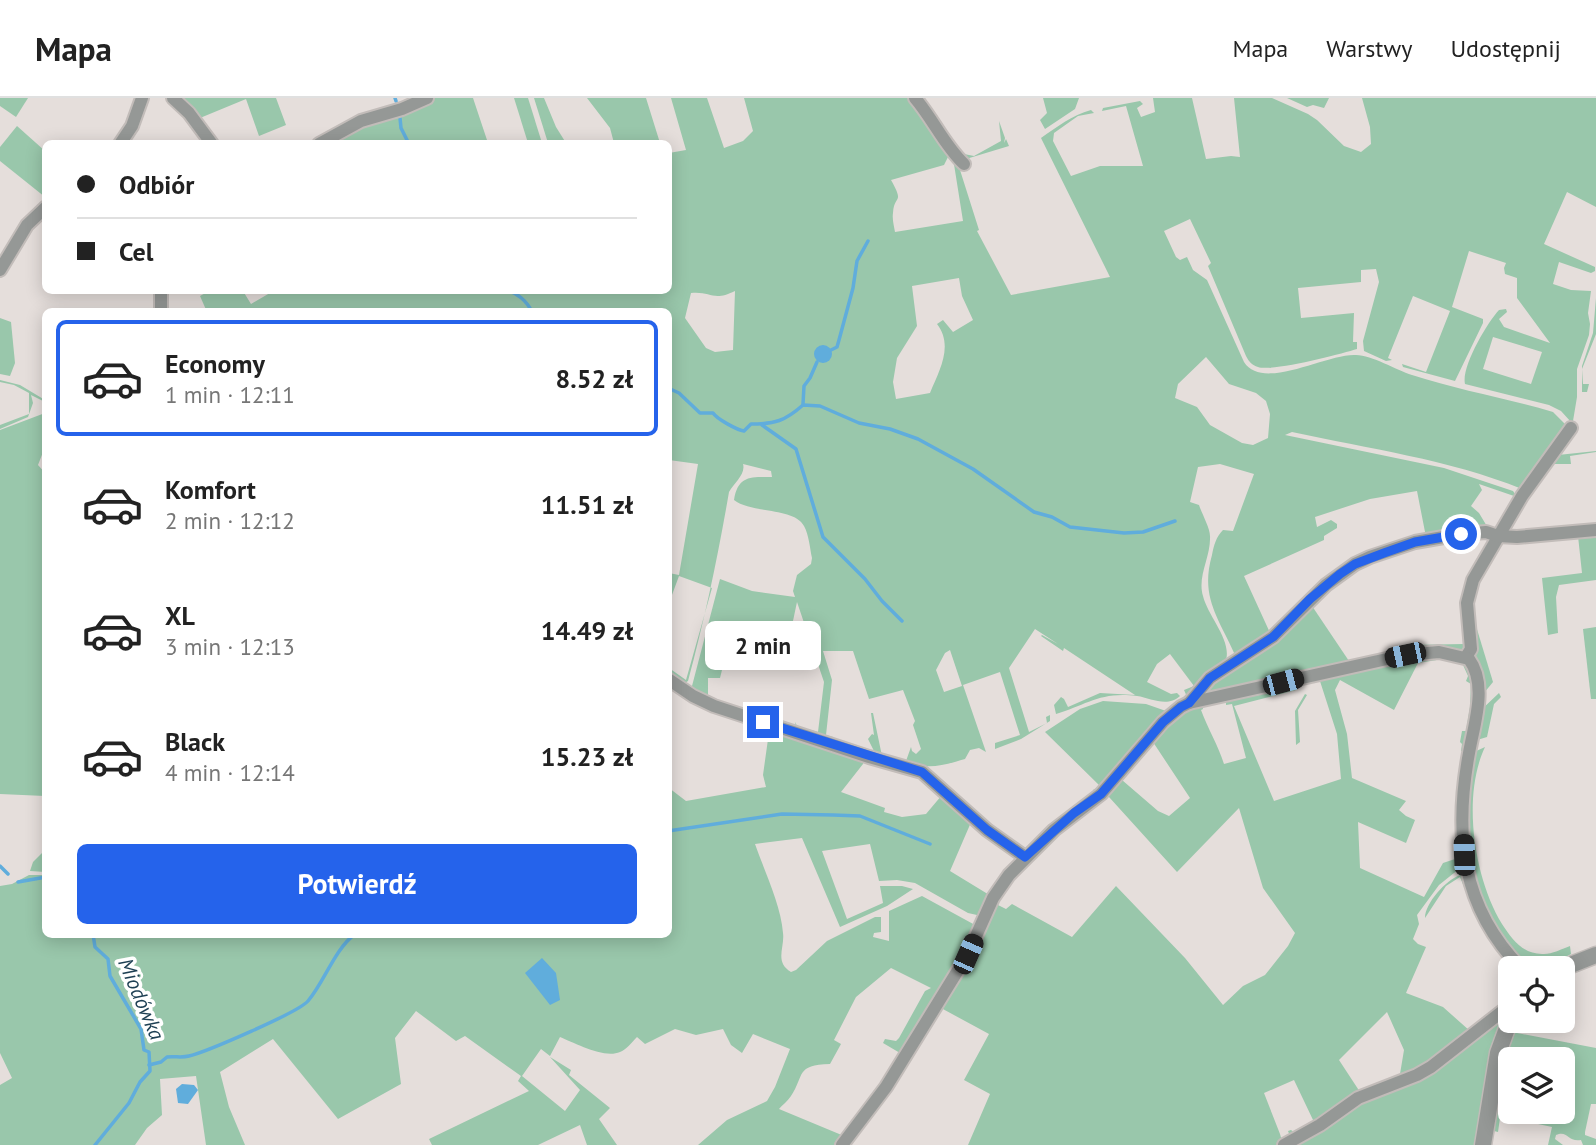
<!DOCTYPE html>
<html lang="pl">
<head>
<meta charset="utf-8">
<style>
	body { margin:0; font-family:"PT Sans",sans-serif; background:#f2f2f2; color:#222; height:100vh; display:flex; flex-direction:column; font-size:26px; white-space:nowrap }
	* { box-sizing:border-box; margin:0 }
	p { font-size:23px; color:#767676 }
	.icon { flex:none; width:38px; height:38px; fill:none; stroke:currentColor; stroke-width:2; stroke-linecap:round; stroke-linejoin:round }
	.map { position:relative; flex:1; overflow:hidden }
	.side { position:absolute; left:42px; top:210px; width:630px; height:630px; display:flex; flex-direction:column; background:#fff; border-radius:10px; box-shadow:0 4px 18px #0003 }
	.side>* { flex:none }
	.banner { position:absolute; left:42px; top:42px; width:630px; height:154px; border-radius:10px; box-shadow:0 4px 18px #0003; display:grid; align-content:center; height:154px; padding:0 35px; background:#fff }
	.tools { position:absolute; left:1498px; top:858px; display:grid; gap:14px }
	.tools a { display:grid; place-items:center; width:77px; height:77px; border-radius:10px; background:#fff; box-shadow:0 4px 18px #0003; font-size:35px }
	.end { position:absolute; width:32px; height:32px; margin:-16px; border:9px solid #2563eb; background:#fff; box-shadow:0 0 0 4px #fff }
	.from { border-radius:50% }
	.bubble { position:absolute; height:49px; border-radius:10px; background:#fff; box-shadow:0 4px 18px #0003; font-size:23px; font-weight:600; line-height:49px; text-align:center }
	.car { position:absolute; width:21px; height:42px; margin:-21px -10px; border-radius:9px; box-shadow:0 0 5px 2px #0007; background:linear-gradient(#222 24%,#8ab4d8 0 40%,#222 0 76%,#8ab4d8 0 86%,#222 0) }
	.banner b { display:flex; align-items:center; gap:24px; height:66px; font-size:26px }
	.banner b+b { border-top:2px solid #e0e0e0 }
	.banner i { width:18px; height:18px; background:#222 }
	ul { padding:12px 0 0; list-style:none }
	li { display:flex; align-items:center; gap:21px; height:116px; margin:0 14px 10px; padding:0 21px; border:4px solid transparent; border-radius:10px }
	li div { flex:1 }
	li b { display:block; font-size:26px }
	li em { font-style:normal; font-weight:600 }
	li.selected { border-color:#2563eb }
	li>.icon { width:63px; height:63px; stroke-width:1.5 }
	.button { display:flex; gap:14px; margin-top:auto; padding:14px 35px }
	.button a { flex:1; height:80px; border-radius:10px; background:#2563eb; color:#fff; font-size:28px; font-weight:600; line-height:80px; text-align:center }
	header { display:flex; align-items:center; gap:42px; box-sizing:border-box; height:98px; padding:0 35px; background:#fff; border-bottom:2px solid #e0e0e0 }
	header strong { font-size:33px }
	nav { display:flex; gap:38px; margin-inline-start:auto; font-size:24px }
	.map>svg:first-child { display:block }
	.green { fill:#99c7ab; fill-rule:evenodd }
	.water { fill:#60addc }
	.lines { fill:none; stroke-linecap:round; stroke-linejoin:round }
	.stream { stroke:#60addc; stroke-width:3.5 }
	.minor-casing { stroke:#c2bcb9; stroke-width:16 }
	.tertiary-casing { stroke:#c2bcb9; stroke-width:19 }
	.minor { stroke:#959896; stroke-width:12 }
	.tertiary { stroke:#959896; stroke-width:16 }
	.route { stroke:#2563eb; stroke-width:9 }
	.labels { text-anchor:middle; stroke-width:7; stroke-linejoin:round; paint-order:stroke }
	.water-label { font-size:21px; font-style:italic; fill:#1d3f53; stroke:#fff }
</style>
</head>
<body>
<header>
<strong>Mapa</strong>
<nav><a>Mapa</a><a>Warstwy</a><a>Udostępnij</a></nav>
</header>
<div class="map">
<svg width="1596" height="1047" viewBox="0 0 1596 1047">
	<rect width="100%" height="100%" fill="#e5dedb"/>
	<g class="green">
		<polygon points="28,0 16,19 0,8 0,0"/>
		<polygon points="182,0 276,0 286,27 259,38 246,1 200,20"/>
		<path d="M435 0H473L488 45 327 46C361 27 401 19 435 0Z"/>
		<polygon points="514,0 528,0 542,45 528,45"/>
		<polygon points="534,0 544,0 556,29 566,45 548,45"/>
		<polygon points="587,0 646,0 660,45 614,45 610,30"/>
		<path d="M671 0H707L724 50 743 43 753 33 744 0H912L948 54V59L944 67 891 82C905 107 894 96 893 115 892 121 894 128 895 134L963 123 953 60 960 72 979 132 977 133 1011 197 1110 179 1041 40C1057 29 1072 17 1091 12L1094 15 1078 18 1054 35 1053 43 1071 78 1100 68H1143L1126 8 1102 13 1103 10 1140 3 1143 6 1137 10 1141 19 1155 14 1153 0H1192L1206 61 1231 58 1240 59 1234 0H1272L1308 16 1317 22 1344 48 1361 54 1371 46 1370 29 1362 0H1596V109L1567 94 1544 146 1595 169V173L1591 175 1559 164 1553 186 1571 192 1591 193 1588 215 1590 226 1589 237 1577 271V299L1573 323 1571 324 1561 313 1549 307 1465 286C1461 269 1487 225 1499 212L1506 211 1507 214 1499 221 1504 229 1550 245 1517 200V180L1505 176 1504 170 1506 165 1469 153 1452 209 1483 221V225L1455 283 1403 269 1402 266 1426 274 1450 213 1413 198 1388 260 1392 262 1386 263 1364 253 1363 243 1379 184 1376 171 1361 172V184L1298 190 1301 220 1354 215 1353 244H1357V251C1341 256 1272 274 1258 269 1252 267 1249 264 1246 258L1208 168 1211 165 1190 121 1164 133 1176 159 1180 162 1187 159 1193 172 1207 182 1244 264C1263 294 1327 255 1356 257 1372 257 1396 272 1412 277 1458 292 1506 300 1553 314L1567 328 1522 391C1448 361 1369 351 1292 334L1285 337 1444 370 1513 393 1518 400 1516 402 1514 398 1479 386 1482 392 1471 408 1479 415 1488 430 1426 439 1417 393 1370 401 1315 419 1317 429 1331 422 1337 426V430L1324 438V442L1244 478 1271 537 1235 557C1218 519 1200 499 1212 457 1214 447 1216 439 1223 432L1233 433 1254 376 1220 366 1198 369 1190 404 1199 407C1202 416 1210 430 1210 438 1211 459 1197 478 1203 498 1208 519 1234 544 1225 565L1188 601 1184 592 1194 588 1170 556 1157 566 1147 584 1171 596 1177 595 1180 598C1167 610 1151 600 1137 598 1101 593 1086 607 1056 616L1054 607 1061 599 1064 601 1068 609 1100 595 1135 597 1064 550 1063 553 1041 538 1042 537 1058 546 1035 531 1009 570 1029 634 1047 625 1046 619 1050 617V623L1021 641 995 651V645L1020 637 1000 574 963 587 986 654 979 650 970 652 965 661C944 667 927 673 906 663L911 649 912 653 916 656 921 651 913 627 915 623 903 592 869 601 853 553H823L832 582 826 637 833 639 831 643 796 631 795 624 797 628 818 634 824 584 797 504 786 556 755 552 729 544 720 580H708V600L693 592 692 588 720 481 752 493 795 499 793 493 797 477 811 466 812 460C810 451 809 437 804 428 794 409 752 416 734 402 738 377 751 379 772 379L771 373 743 366C746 376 734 385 729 394 718 458 705 520 688 583L683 586 669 577V570L686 582 712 490 679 478 669 505V475L679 477 698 366 669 362 668 214H207L200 198 209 193H243L251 206 275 192H668L669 55 686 52ZM959 180 962 198 973 222 953 234 943 222 937 226C954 248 939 273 930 295L896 301 893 284 897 260 917 228 912 188ZM735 193 733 252 715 254 706 250 685 220 691 195C711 193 713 204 735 193ZM1493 239 1542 254 1531 286 1483 271ZM1206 259 1229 286 1256 295 1266 303 1270 316 1268 340 1253 347 1242 345 1210 327 1197 309 1175 300 1178 286ZM950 552 962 588 944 594 936 572 945 555Z"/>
		<polygon points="1043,0 1079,0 1075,11 1045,31 1040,22 1047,15"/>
		<polygon points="1287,0 1329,0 1324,10 1313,7 1307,9"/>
		<polygon points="999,23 1005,40 1004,45 1006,41 1009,48 966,61 959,55 974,58 1001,43"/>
		<polygon points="17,28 45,53 45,99 0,63 0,49"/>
		<polygon points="1596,200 1596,236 1582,271 1583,286 1589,286 1587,294 1582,294 1582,268 1593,235"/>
		<polygon points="0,220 11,224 15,265 10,278 0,276"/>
		<polygon points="0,282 20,287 45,302 45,304 31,297 33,305 28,319 0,331 0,327 29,316 29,295 14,287 0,284"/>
		<polygon points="45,315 45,349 38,367 46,376 45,698 0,696 0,332"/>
		<polygon points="1596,353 1596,354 1570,358 1571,366 1552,366 1558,357"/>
		<polygon points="1596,434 1596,482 1559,487 1556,499 1558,535 1548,537 1542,480 1582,475 1578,438 1504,443 1499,446 1498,444"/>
		<polygon points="1310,505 1351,566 1205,598 1204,591"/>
		<polygon points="1461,515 1463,516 1467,554 1416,550 1408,547 1464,546"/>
		<polygon points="1476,528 1493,584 1484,595 1470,533"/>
		<polygon points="1596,529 1596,601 1591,601 1583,531"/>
		<path d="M1422 558 1466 564 1475 593 1467 652 1461 653 1462 646 1460 644 1462 633H1466L1470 609 1471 586 1466 583 1468 578 1463 567 1443 561 1418 565 1394 612 1340 582 1335 592 1347 636 1352 680 1406 703 1399 712 1406 718 1415 722 1406 745 1358 724 1360 770 1424 799 1443 765 1458 760 1459 771 1439 787 1417 817 1419 826 1413 841 1418 846 1426 849 1406 895 1443 909 1470 933 1429 968 1384 984 1400 976 1404 952 1387 914 1339 962 1360 994 1370 990 1290 1038 1288 1033 1291 1032 1295 1035 1314 1024 1294 982 1264 995 1280 1036 1282 1043 1279 1047H968L990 996 964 982 989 936 941 910 990 813 1018 775 996 806 1006 811 1012 806 1072 839 1116 788 1185 860 1223 907 1243 888 1265 877 1288 848 1295 835 1263 790 1239 710 1177 774 1109 699 1108 695 1144 654 1122 682 1158 713 1169 718 1190 700 1153 644 1179 615 1202 606 1203 611 1201 612C1208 631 1218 647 1224 666L1246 660 1232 606 1226 607V601L1307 582 1296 592 1234 608 1274 703 1341 681 1337 636 1319 580Z"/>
		<polygon points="1499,595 1501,599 1494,606 1487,639 1477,642 1480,613"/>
		<polygon points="1305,596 1307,597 1298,612 1300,644 1296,647 1295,613"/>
		<polygon points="1103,603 1146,606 1166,613 1112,679 1095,693 1093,692 1100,688 1045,634 1080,611"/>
		<path d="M721 614 864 661 863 666 841 694 885 710 884 714 902 719 926 716 942 697 972 722 950 773 991 798 981 815 977 817 968 815 915 785 897 782 879 783 870 746 822 753 847 821 883 805 880 788H902L913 791 887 808 840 829 802 740 755 746C764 772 781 807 783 835 785 849 774 864 791 874L796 872 827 843 875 819H881V834L874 835 873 839 889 843V813L922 798 975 827V833L900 955 883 945 885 941 896 943 899 940 925 893 931 890 891 870 856 899 834 942 841 946 830 966C795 967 805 977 791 998 788 1003 782 1007 779 1011L844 1038 837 1047H698L727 1022 767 1003 775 989 790 951 753 936 742 955 731 947 723 931 696 937 675 931 645 946 637 939C632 944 626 952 620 954 604 961 575 945 560 939L550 958 541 951 522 978 565 1013 580 992 550 959 571 972 569 977 610 1010 599 1021 617 1047H587L580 1027 538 1047H432L429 1041 529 993 518 983 521 978 465 938 456 943 416 913 395 940 401 986 338 1021 273 941 220 974 229 1009 245 1047H206L196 978 160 981 162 1017 147 1030 135 1047H0V987L12 980 0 955V788L12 786 29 777H45L46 836H668L669 690 686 703 766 689 763 677 769 634 719 616Z"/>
		<polygon points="871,615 873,615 882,658 847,648 848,645 874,653 868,641 872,636 874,637"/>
		<path d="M1485 649C1461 700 1475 782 1502 826 1512 841 1523 857 1544 856 1552 856 1562 851 1570 848L1571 856 1544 870 1531 868 1529 870 1519 862 1483 812 1466 745 1472 655Z"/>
		<polygon points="45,752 45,774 30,773 33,764"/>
		<path d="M1460 777 1463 778 1517 870H1512C1488 844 1473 812 1460 779L1446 788 1425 820C1425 805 1446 782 1460 777Z"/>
		<polygon points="1503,916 1478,1047 1289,1047 1345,1012 1392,989"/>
		<path d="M1521 923 1517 935 1596 950V1006H1591L1585 1034V1037L1596 1041V1047H1583L1581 1042C1567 1044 1568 1032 1556 1037L1555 1041 1563 1047H1548L1552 1029 1538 1026 1543 1013H1563V961H1510V970H1507L1498 1034 1490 1032 1501 968 1516 924Z"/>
	</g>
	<g class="water">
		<circle cx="823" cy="256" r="9"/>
		<polygon points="542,860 556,875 560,902 550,907 525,875"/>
		<polygon points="182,986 194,987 198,992 188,1006 178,1005 176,991"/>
	</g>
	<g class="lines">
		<g class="stream">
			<polyline points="395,0 396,3"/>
			<polyline points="400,20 401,30 409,46"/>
			<path d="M507 192C517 195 527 203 532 214"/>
			<polyline points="831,252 837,249 839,242 853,190 857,163 868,143"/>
			<path d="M668 290 679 295 700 315H713C717 321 737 332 744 333L751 326C775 326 785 323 803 307L820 308 859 325 890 331 918 341 973 371 1034 414 1052 419 1070 429 1124 435 1143 434 1175 423"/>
			<polyline points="803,306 804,288 810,280 817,264"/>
			<polyline points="762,327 796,351 823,439 865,481 882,503 902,523"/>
			<polyline points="668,733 782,716 833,717 860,718 930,746"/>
			<polyline points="0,768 8,776"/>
			<polyline points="18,784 46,779"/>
			<polyline points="93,836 95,849 108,861 110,878 141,931 144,952 149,954 150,973 140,984 129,1005 95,1047"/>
			<path d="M149 967 161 964 167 959C174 958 182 960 189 958 206 954 299 914 308 903 325 883 334 852 355 836"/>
		</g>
		<defs>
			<g id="minor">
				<polyline points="173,0 189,15 212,46"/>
				<path d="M915 0C933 21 944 47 964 66"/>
				<polyline points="120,46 132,28 142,0"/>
				<polyline points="319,46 361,23 402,11 427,0"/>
				<polyline points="0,172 27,127 46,109"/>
				<polyline points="161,214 161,192"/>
				<polyline points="1466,559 1471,551 1467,505 1473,482 1522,398 1571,330"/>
				<polyline points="668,581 693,598 714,608 869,659 922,674 987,732 1025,759"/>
				<polyline points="1189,605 1210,580 1273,539 1326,487 1355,466 1370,459 1415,444 1461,436 1486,434 1498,438 1517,439 1596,432"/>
				<path d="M842 1047 886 989 968 856 993 800 1009 777 1054 732 1101 696 1163 624 1181 609 1189 605 1405 557 1439 554 1469 561C1488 587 1474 626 1469 655 1454 736 1461 809 1521 870"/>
				<polyline points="1284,1047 1320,1027 1358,1000 1417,977 1431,969 1504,912 1510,910"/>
			</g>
			<g id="tertiary">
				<polyline points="1563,870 1596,857"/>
				<polyline points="1483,1047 1498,955 1510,922"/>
			</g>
		</defs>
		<use href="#minor" class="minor-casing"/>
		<use href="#tertiary" class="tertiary-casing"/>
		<use href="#minor" class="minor"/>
		<use href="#tertiary" class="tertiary"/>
	</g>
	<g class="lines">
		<polyline class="route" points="763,624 922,674 987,732 1025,759 1074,715 1101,696 1163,624 1181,609 1189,605 1210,580 1273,539 1310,501 1340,476 1355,466 1384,455 1415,444 1461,436"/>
	</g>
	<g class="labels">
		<g class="water-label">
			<text transform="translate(141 901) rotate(67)" y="7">Miodówka</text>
		</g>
	</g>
</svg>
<div class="tools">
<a><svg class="icon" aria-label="locate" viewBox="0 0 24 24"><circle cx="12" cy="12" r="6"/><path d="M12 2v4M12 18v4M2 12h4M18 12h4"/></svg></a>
<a><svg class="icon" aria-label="layers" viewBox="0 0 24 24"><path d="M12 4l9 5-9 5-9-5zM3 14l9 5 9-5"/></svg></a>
</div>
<i class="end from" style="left:1461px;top:436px"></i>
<i class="end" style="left:763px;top:624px"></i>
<div class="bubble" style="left:705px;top:523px;width:116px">2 min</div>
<i class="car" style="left:1405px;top:557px;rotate:258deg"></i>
<i class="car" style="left:1283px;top:584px;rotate:75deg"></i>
<i class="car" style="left:1464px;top:757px;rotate:358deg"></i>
<i class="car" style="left:968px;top:856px;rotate:24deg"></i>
<div class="banner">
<b><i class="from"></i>Odbiór</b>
<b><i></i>Cel</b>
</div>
<section class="side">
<ul>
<li class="selected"><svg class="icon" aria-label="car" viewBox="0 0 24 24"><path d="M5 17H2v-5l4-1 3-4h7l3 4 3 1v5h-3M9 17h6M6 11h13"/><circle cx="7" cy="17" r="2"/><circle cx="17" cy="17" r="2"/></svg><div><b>Economy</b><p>1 min · 12:11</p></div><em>8.52 zł</em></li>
<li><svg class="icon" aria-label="car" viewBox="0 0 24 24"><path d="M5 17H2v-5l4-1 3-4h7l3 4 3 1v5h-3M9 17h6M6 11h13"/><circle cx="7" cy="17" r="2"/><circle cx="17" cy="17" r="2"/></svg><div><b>Komfort</b><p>2 min · 12:12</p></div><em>11.51 zł</em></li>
<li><svg class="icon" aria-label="car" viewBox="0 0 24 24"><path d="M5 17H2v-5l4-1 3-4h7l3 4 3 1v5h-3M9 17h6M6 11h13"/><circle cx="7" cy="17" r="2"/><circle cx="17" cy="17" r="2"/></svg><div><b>XL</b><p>3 min · 12:13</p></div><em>14.49 zł</em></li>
<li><svg class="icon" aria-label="car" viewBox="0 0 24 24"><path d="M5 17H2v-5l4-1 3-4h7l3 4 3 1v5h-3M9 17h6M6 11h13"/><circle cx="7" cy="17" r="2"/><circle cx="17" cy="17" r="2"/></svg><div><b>Black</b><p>4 min · 12:14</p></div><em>15.23 zł</em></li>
</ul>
<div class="button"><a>Potwierdź</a></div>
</section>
</div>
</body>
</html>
